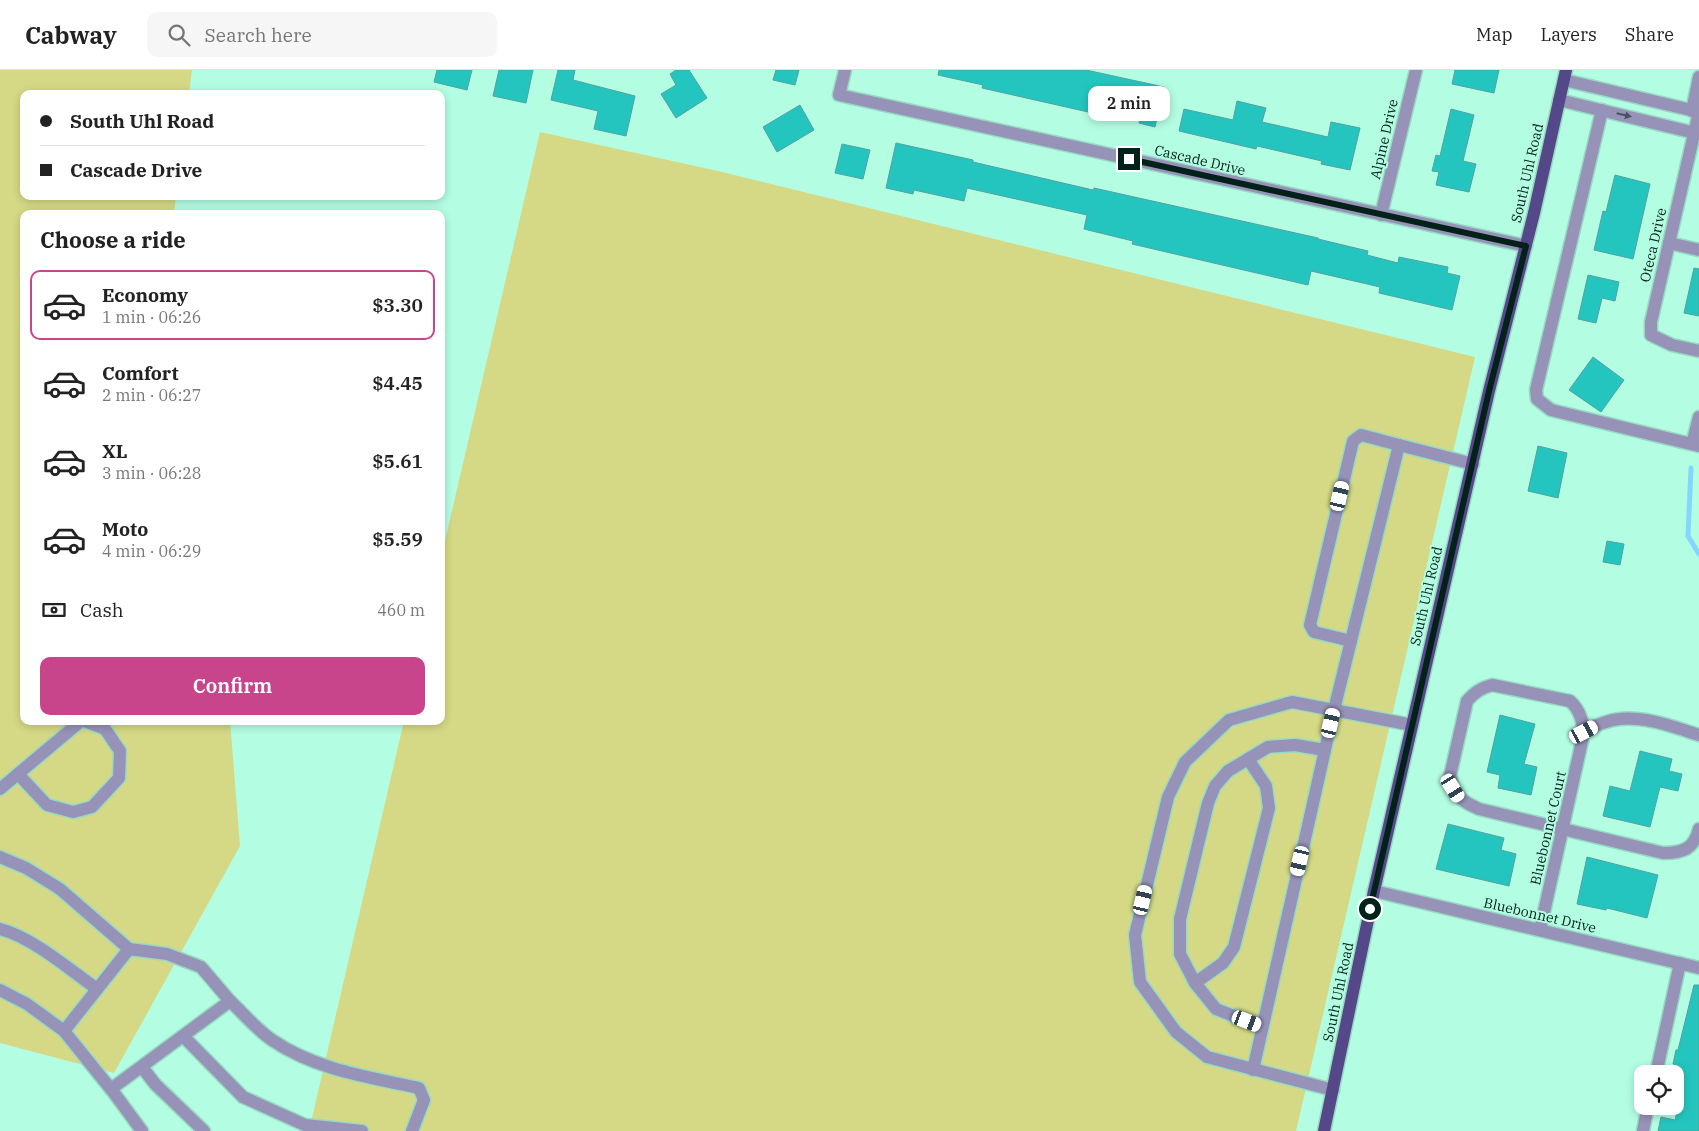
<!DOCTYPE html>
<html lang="en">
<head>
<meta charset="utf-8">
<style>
	body { margin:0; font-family:"IBM Plex Serif",serif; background:#f6f6f6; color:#222; height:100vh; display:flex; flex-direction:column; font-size:19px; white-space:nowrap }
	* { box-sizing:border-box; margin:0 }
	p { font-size:16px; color:#767676 }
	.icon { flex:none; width:28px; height:28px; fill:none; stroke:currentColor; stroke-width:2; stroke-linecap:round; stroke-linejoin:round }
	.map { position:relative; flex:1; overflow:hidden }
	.sheet { position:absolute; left:20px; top:140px; width:425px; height:515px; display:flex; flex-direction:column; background:#fff; border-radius:10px; box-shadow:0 2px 8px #0003 }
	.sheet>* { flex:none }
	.guide { position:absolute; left:20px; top:20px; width:425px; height:110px; border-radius:10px; box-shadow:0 2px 8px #0003; display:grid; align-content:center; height:110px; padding:0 20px; background:#fff }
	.tools { position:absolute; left:1634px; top:995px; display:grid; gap:10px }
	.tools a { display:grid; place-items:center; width:50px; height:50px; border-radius:10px; background:#fff; box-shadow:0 2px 8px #0003; font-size:25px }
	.end { position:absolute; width:22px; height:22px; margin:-11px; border:6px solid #022118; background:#fff; box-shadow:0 0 0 2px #fff }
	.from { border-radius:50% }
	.bubble { position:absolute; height:35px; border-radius:10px; background:#fff; box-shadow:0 2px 8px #0003; font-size:16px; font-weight:600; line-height:35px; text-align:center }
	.car { position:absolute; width:15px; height:30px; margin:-15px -8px; border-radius:6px; box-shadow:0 0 4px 1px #0007; background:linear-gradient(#fff 24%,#345 0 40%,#fff 0 76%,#345 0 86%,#fff 0) }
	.guide b { display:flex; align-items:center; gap:18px; height:48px; font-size:19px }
	.guide b+b { border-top:1px solid #e0e0e0 }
	.guide i { width:12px; height:12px; background:#222 }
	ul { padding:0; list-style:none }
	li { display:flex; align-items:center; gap:15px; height:70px; margin:0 10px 8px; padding:0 10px; border:2px solid transparent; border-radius:10px }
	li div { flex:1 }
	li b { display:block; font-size:19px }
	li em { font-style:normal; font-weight:600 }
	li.current { border-color:#c8458b }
	li>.icon { width:45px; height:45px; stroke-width:1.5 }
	h2 { padding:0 20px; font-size:22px; line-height:60px }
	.pay { display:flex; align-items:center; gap:12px; height:55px; padding:0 20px; font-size:19px }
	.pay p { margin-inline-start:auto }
	.primary-button { display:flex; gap:10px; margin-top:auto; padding:10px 20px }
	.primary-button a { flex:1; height:58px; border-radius:10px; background:#c8458b; color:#fff; font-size:20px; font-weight:600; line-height:58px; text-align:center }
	header { display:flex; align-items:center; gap:30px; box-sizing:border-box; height:70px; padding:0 25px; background:#fff; border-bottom:1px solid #e0e0e0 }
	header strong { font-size:24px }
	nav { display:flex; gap:28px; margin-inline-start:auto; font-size:18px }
	.search { width:350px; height:45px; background:#f6f6f6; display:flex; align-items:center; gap:12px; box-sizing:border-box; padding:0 18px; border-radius:10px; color:#767676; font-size:19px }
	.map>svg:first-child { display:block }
	.green { fill:#d5d985 }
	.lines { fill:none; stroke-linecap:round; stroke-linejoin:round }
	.stream { stroke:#84d6fe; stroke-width:5 }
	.building { fill:#25c5bf; stroke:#51a39f }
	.minor-casing { stroke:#97dac3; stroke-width:15 }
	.major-casing { stroke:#97dac3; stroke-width:15 }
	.minor { stroke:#9792b8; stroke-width:12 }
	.major { stroke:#554889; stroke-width:12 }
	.oneway { fill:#455460 }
	.route { stroke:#022118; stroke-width:6 }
	.labels { text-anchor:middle; stroke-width:4; stroke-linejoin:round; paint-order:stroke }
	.street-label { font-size:14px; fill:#022118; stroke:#b3fde3 }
</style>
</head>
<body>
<header>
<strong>Cabway</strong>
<div class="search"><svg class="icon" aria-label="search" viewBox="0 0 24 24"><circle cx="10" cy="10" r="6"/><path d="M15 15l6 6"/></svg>Search here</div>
<nav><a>Map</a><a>Layers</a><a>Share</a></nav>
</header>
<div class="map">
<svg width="1699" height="1061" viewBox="0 0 1699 1061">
	<rect width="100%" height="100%" fill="#b3fde3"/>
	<g class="green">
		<polygon points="0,0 192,0 189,24 24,24 24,126 176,126 174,144 24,144 24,651 230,651 240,776 114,1003 0,973"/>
		<polygon points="540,62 718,101 1475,287 1296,1061 309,1061 404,651 441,651 441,488"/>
	</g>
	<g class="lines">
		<polyline class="stream" points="1691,398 1688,466 1699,484"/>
	</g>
	<g class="building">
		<polygon points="437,0 472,0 467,20 434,12"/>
		<polygon points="499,0 533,0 526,33 493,26"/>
		<polygon points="558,0 575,0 573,10 635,26 626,66 594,59 598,41 551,30"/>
		<polygon points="676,0 689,0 707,28 676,48 661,24 676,15 670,4"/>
		<polygon points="776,0 799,0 795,15 773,10"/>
		<polygon points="939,0 1086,0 1164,17 1155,57 1139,53 1141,46 1111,40 1098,37 1097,44 982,18 983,15 938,5"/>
		<polygon points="1455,0 1499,0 1494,23 1452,14"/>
		<polygon points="1237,31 1266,38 1262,52 1328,67 1331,52 1360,58 1350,100 1321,94 1322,91 1257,76 1256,79 1179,61 1184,39 1233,50"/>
		<polygon points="800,35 814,60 777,82 763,57"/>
		<polygon points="1451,39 1474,45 1463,91 1476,94 1469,122 1436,115 1439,102 1432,101 1436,85 1440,86"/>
		<polygon points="896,73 973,90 973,92 1093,120 1094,118 1318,168 1318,169 1368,181 1367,185 1398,193 1399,187 1448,197 1447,203 1460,206 1452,240 1379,223 1380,217 1311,201 1308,215 1132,174 1133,171 1084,159 1087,145 967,118 964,131 914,120 913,124 886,118"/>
		<polygon points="842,74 870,80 863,109 835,103"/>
		<polygon points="1615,105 1650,114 1633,189 1594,180 1603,141 1606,142"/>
		<polygon points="1694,198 1699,199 1699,246 1684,243"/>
		<polygon points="1588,205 1619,212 1615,231 1602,228 1596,253 1578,249"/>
		<polygon points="1593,287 1624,310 1601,342 1569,320"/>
		<polygon points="1538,376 1567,383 1558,428 1528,421"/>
		<polygon points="1607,471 1624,474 1620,495 1603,492"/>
		<polygon points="1500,645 1535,654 1524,694 1537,697 1531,725 1498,718 1500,705 1487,702"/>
		<polygon points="1640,681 1672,689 1669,701 1682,704 1678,721 1660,717 1650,757 1603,746 1610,716 1630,721"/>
		<polygon points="1448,754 1504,768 1501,780 1516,784 1509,816 1436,799"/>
		<polygon points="1587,787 1658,805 1647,848 1607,838 1606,840 1577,834"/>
		<polygon points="1694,915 1699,915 1699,1061 1658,1061 1661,1047 1675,1050 1683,1016 1675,1014 1678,995 1673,994 1676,980 1678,980"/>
	</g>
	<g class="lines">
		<defs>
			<g id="minor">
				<polyline points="845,0 839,25 1526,176"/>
				<polyline points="1564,10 1699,42"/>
				<polyline points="1559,30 1699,64"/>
				<polyline points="1602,40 1536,320 1537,329 1551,340 1699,376"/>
				<polyline points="1692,41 1699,7"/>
				<polyline points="1699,42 1651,252 1651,265 1672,275 1699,281"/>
				<polyline points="1381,145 1416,0"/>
				<polyline points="1669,173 1699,180"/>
				<polyline points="1692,374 1699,347"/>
				<polyline points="1351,571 1314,562 1310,555 1353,371 1361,365 1399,375"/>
				<path d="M1584 662C1591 658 1598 654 1606 652 1636 642 1670 656 1699 665"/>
				<polyline points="18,704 47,735 73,742 92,737 119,708 120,681 105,659 84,651"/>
				<polyline points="0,719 81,651"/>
				<polyline points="0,787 26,798 60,819 129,879 64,961"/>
				<polyline points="1374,821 1699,898"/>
				<path d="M0 859C32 867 70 900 97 919"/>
				<path d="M1540 860 1584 662C1582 650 1580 640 1570 631L1492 615C1481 618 1475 622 1467 631L1450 706C1454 726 1461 731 1479 739L1663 783C1683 783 1694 779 1699 759"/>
				<polyline points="1195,913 1223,893 1234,877 1269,738 1266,716 1248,689"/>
				<polyline points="0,920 27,934 64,961 114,1023 142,1061"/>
				<path d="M230 931C244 944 257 960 272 970 316 1000 369 1007 419 1018L424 1030 412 1061"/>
				<polyline points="1262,957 1216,939 1195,913 1180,884 1180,849 1208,733 1215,716 1228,701 1268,677 1295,675 1325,680"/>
				<polyline points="183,966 243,1027 305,1055 362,1061"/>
				<polyline points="142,997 155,1014 204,1061"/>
				<polyline points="1253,1000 1334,640 1399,375 1473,394"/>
				<polyline points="1656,1004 1680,893"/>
				<polyline points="111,1019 230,931 201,897 167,884 129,879"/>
				<polyline points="1333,1020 1207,987 1176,962 1140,912 1135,865 1168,727 1185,692 1229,650 1292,632 1412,655"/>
				<polyline points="1643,1061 1648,1036"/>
			</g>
			<polyline id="major" points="1324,1061 1374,821 1489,321 1534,143 1566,0"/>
		</defs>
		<use href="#minor" class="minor-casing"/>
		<use href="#major" class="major-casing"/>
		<use href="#minor" class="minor"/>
		<use href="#major" class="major"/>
	</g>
	<defs><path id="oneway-solid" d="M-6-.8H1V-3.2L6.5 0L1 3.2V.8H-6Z" transform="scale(1.25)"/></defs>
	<use class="oneway" href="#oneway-solid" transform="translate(1624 45) rotate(13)"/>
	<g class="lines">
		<polyline class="route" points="1129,89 1526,176 1489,321 1370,839"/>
	</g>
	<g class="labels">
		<g class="street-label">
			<text transform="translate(1384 69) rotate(-77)" y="5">Alpine Drive</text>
			<text transform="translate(1200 90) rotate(13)" y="5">Cascade Drive</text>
			<text transform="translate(1527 103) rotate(-77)" y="5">South Uhl Road</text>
			<text transform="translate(1653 175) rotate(-77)" y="5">Oteca Drive</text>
			<text transform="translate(1426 526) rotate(-77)" y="5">South Uhl Road</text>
			<text transform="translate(1548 758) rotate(-77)" y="5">Bluebonnet Court</text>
			<text transform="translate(1540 845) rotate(13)" y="5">Bluebonnet Drive</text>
			<text transform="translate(1338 922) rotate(-78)" y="5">South Uhl Road</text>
		</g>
	</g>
</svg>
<div class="tools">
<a><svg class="icon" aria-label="locate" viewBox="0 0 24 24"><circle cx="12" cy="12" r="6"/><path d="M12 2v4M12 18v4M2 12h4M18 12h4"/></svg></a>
</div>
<i class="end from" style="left:1370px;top:839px"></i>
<i class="end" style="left:1129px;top:89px"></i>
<div class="bubble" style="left:1088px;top:16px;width:82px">2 min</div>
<i class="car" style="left:1340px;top:426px;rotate:13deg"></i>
<i class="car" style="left:1331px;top:653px;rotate:13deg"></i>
<i class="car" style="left:1584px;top:662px;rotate:62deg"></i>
<i class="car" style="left:1453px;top:718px;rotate:148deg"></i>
<i class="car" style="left:1300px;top:791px;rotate:193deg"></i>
<i class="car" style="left:1143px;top:830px;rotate:13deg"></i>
<i class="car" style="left:1247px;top:951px;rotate:111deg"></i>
<div class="guide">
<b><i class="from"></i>South Uhl Road</b>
<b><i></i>Cascade Drive</b>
</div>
<section class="sheet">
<h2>Choose a ride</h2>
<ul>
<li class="current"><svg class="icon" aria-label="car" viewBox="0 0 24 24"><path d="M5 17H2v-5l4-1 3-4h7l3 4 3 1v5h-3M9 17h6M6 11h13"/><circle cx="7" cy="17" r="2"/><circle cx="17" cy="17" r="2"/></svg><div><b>Economy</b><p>1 min · 06:26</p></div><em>$3.30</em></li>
<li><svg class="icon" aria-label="car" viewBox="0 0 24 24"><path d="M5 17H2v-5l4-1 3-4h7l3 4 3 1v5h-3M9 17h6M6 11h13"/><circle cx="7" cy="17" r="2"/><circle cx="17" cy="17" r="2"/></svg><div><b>Comfort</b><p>2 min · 06:27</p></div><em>$4.45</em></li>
<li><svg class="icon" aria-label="car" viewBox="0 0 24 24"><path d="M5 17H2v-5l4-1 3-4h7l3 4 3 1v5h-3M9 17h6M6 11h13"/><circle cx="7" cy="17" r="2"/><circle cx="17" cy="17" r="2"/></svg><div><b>XL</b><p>3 min · 06:28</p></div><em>$5.61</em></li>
<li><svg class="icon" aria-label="car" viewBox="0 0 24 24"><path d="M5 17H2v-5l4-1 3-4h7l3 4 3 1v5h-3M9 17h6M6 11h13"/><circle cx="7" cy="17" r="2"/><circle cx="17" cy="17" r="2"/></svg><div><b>Moto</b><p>4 min · 06:29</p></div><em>$5.59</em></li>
</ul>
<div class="pay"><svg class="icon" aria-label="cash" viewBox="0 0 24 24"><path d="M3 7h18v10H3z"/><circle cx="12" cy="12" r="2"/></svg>Cash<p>460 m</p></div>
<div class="primary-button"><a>Confirm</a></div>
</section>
</div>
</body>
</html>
